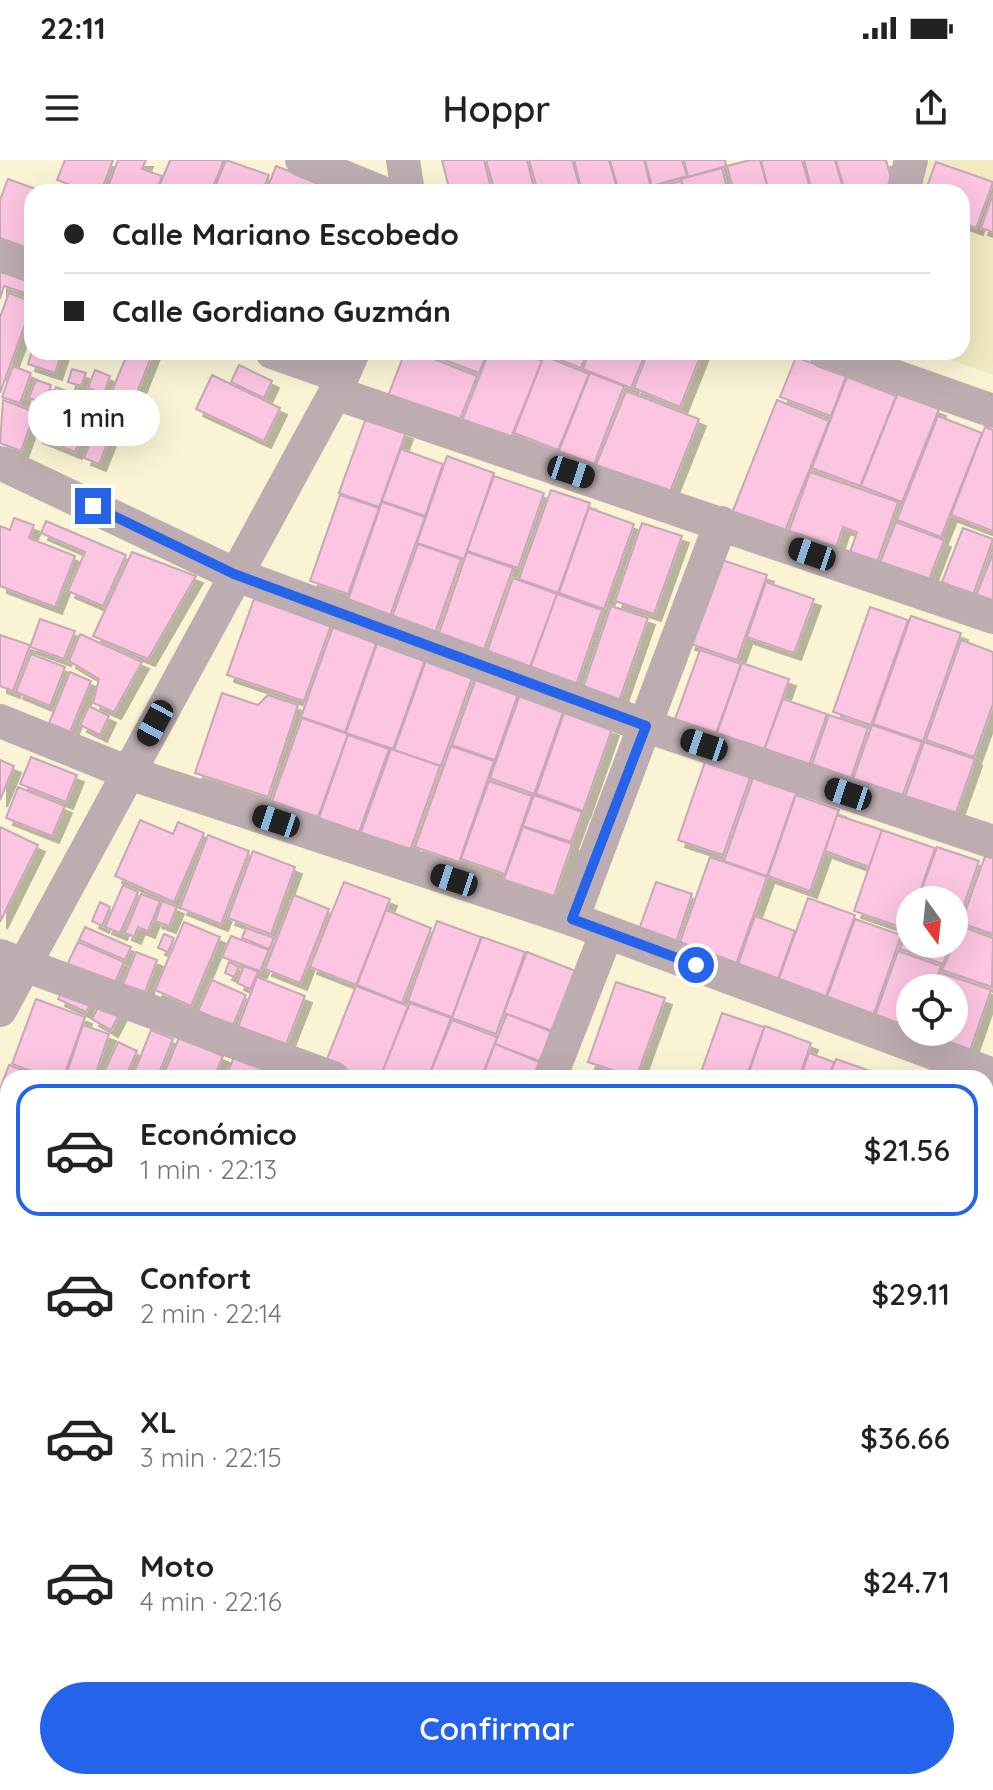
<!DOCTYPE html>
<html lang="es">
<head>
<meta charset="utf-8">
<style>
	body { margin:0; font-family:Quicksand,sans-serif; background:#f6f6f6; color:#222; height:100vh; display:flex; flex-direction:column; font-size:30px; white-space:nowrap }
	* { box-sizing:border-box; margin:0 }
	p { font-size:26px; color:#767676 }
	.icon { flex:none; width:44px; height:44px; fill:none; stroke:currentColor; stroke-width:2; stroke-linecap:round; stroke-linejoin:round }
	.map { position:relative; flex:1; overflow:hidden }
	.details { position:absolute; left:0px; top:910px; width:994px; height:720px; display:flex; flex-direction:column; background:#fff; border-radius:24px 24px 0 0; box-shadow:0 8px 32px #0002 }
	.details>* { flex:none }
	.hud { position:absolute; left:24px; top:24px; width:946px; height:176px; border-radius:24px; box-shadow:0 8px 32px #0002; display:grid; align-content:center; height:176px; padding:0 40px; background:#fff }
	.needle { width:52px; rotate:165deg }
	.buttons { position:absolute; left:896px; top:726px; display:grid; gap:16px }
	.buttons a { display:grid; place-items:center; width:72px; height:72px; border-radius:50%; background:#fff; box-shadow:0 8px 32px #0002; font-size:40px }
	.end { position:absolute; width:36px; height:36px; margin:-18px; border:10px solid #2563eb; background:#fff; box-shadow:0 0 0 4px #fff }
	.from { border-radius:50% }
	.bubble { position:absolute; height:56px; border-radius:28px; background:#fff; box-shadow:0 8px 32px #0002; font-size:26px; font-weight:600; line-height:56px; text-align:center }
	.car { position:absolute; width:24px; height:48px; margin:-24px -12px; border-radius:10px; box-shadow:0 0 6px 2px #0007; background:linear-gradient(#222 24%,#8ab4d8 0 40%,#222 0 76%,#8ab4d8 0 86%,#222 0) }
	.hud b { display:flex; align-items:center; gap:28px; height:76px; font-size:30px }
	.hud b+b { border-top:2px solid #e0e0e0 }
	.hud i { width:20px; height:20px; background:#222 }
	ul { padding:14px 0 0; list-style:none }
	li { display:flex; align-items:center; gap:24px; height:132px; margin:0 16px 12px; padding:0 24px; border:4px solid transparent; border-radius:24px }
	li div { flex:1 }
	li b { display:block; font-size:30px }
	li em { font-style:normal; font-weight:600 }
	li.on { border-color:#2563eb }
	li>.icon { width:72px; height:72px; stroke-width:1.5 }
	.action { display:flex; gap:16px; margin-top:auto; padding:16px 40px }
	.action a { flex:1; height:92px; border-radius:48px; background:#2563eb; color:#fff; font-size:32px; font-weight:600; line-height:92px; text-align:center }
	.status { display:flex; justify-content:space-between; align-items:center; height:56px; padding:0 40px; background:#fff; direction:ltr }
	.status svg { height:22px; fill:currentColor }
	header { display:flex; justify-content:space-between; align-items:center; height:104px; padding:0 40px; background:#fff; font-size:36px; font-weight:600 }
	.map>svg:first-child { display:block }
	.built { fill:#f0e9c2 }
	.building { fill:#fcc5e2; stroke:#c6a8b7; stroke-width:2; filter:url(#shadow) }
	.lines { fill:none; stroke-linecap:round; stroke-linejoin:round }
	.minor { stroke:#bdadb1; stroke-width:34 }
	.route { stroke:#2563eb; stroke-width:10 }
</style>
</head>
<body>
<div class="status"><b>22:11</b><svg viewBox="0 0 49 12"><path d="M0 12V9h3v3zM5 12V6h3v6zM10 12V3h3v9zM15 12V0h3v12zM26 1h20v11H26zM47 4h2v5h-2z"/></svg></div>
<header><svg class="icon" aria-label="menu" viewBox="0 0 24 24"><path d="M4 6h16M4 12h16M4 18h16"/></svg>Hoppr<svg class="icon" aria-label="share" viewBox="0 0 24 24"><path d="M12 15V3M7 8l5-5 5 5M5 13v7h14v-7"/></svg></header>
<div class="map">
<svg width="993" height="1630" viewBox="0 0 993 1630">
	<defs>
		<filter id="shadow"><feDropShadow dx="7" dy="7" stdDeviation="0" flood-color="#0004"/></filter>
	</defs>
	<rect width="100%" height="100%" fill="#faf4d5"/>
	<polygon class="built" points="926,0 993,0 993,215 929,192 962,192 962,32 912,32"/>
	<g class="building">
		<polygon points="65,0 113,0 101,32 89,32 57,20"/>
		<polygon points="118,0 146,0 142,9 162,16 156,32 121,32 108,27"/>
		<polygon points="170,0 224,0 211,32 157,32"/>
		<polygon points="226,0 269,15 262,32 213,32"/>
		<polygon points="442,0 484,0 492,32 450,32"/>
		<polygon points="486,0 527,0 535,32 495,32"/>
		<polygon points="529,0 572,0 581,32 538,32"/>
		<polygon points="574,0 609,0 618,32 582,32"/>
		<polygon points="610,0 644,0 651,28 619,32"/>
		<polygon points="645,0 682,0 687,16 652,26"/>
		<polygon points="684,0 725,0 726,6 688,17"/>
		<polygon points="750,0 760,0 769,32 734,32 727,6"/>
		<polygon points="761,0 802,0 811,32 769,32"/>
		<polygon points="804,0 835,0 844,32 812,32"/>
		<polygon points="836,0 886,0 895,32 845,32"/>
		<polygon points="936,2 993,22 976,68 962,63 962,32 925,32"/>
		<polygon points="276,6 322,24 319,32 266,32"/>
		<polygon points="722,8 728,32 684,32 681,19"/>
		<polygon points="8,19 44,32 32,32 30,90 0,78 0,40"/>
		<polygon points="681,21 684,32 647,32 646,30"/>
		<polygon points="993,34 993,72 981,68"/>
		<polygon points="0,108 32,119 32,135 4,126 0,139"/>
		<polygon points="9,133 32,142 32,145 0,233 0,157"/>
		<polygon points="32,191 62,192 55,213 28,204"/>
		<polygon points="128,192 153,192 131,247 109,238"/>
		<polygon points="405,192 416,192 477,216 458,264 388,236"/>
		<polygon points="424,192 487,192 479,213"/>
		<polygon points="489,192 520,192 542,201 510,280 462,261"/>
		<polygon points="540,192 587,192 581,208"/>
		<polygon points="589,192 646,192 631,228 583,209"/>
		<polygon points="648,192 702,192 680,247 634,228"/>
		<polygon points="544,196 589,214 558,290 514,273"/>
		<polygon points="796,197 846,216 831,256 780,237"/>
		<polygon points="239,205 272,221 264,238 231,222"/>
		<polygon points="13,206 31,213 20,243 2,237"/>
		<polygon points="72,209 86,213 81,226 68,222"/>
		<polygon points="95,210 110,216 104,234 88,228"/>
		<polygon points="590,213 624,226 594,304 559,291"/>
		<polygon points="212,215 280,248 264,281 196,249"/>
		<polygon points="847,217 896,236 860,326 812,308"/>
		<polygon points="36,220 51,225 45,244 29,238"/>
		<polygon points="56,227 96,243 75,292 36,276"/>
		<polygon points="626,231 699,259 669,334 596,305"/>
		<polygon points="898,233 939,249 902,342 861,326"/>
		<polygon points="3,240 35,252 21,291 0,283"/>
		<polygon points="777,240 829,261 784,373 732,353"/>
		<polygon points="104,247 120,252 99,304 84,298"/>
		<polygon points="938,256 982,273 941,377 897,360"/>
		<polygon points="366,258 406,272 379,347 339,333"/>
		<polygon points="985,267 993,270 993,371 951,355"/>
		<polygon points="401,289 443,304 425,356 382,341"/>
		<polygon points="447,296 494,313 464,399 417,383"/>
		<polygon points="810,312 898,342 873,414 846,404 857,372 843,367 835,390 788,374"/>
		<polygon points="494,316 544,333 518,408 467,391"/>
		<polygon points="551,330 590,343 558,433 519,419"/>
		<polygon points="340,335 379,348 348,434 310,421"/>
		<polygon points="382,342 425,357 388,461 346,446"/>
		<polygon points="589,348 634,364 604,449 559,433"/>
		<polygon points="14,358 34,365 29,378 75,396 55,447 0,426 0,366 10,370"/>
		<polygon points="46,361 126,395 103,446 68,431 85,392 41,373"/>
		<polygon points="896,362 944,380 926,427 878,408"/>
		<polygon points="642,363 682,376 654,454 615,441"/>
		<polygon points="963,368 993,379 973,435 942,422"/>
		<polygon points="418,384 461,399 433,478 390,463"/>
		<polygon points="132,392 196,416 148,499 93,476"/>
		<polygon points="467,392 513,408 483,492 438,476"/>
		<polygon points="993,393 993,442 976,436"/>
		<polygon points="719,399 767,415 737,500 688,483"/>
		<polygon points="513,418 557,434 530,507 487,492"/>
		<polygon points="766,422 814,439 794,493 747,477"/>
		<polygon points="557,434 602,450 576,525 530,509"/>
		<polygon points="254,439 331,465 304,541 227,515"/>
		<polygon points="611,446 648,458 619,541 583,528"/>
		<polygon points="870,447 908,460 871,565 833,552"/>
		<polygon points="911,456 961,473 923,581 873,564"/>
		<polygon points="40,459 75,471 64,499 30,487"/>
		<polygon points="333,467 376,483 345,572 301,557"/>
		<polygon points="80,474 142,502 114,552 93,543 99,519 69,501"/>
		<polygon points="0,475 30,485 13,531 0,526"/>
		<polygon points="961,480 993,492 993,544 974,597 926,580"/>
		<polygon points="378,481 426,497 393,589 346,573"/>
		<polygon points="700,490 741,504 715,576 674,562"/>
		<polygon points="31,494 65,507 50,546 16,532"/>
		<polygon points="427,498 473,515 441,606 394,590"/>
		<polygon points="742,503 789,519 763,593 716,576"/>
		<polygon points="70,512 91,521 70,572 49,563"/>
		<polygon points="477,516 519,531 495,600 452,585"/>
		<polygon points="521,532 565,547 534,634 490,618"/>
		<polygon points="222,533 258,545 268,535 298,545 268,637 195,613"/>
		<polygon points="783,539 827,554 808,608 763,593"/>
		<polygon points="89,546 109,556 100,575 80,565"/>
		<polygon points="564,553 612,569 583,651 536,634"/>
		<polygon points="829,555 868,568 851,618 812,604"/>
		<polygon points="302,558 348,574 318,657 272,641"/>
		<polygon points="872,565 922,582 900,642 851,625"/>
		<polygon points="348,575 389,589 359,672 319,658"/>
		<polygon points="924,582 975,599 954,658 904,640"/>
		<polygon points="451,586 494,601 459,702 415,687"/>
		<polygon points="391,589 440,606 409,693 360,675"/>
		<polygon points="707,596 752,612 723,695 678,680"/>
		<polygon points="31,597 77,615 66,642 20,624"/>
		<polygon points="0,600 14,606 0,640"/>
		<polygon points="754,615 797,630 767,716 724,701"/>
		<polygon points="489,621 532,636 505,714 461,699"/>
		<polygon points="18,627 65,646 52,676 6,658"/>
		<polygon points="534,635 582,652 571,682 523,666"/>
		<polygon points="796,635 839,650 810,731 768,716"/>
		<polygon points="837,655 882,670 869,707 825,691"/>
		<polygon points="140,660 173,674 178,662 204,673 174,742 115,716"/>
		<polygon points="0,667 38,685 0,762"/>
		<polygon points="523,667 572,684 551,744 501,727"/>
		<polygon points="882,670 935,688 917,740 910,740 906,769 854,751"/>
		<polygon points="208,675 249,691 221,764 180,748"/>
		<polygon points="937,687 979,701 954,773 954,740 918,740"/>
		<polygon points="253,691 295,707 271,774 228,758"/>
		<polygon points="987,691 993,693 993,774 961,763"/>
		<polygon points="710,697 767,717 736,804 679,785"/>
		<polygon points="344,722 390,739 356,825 310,807"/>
		<polygon points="656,722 692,734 674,788 637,775"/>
		<polygon points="123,725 138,732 120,773 105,767"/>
		<polygon points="141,734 160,741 148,771 138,767 134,777 125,773"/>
		<polygon points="294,735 329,749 300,823 265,809"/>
		<polygon points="808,738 855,755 822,847 775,830"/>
		<polygon points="162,741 177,747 169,766 155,761"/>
		<polygon points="100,742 110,747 102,766 92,761"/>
		<polygon points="386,750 431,768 402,843 357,825"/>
		<polygon points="755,756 795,771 776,824 736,810"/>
		<polygon points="855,759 901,775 871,862 824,846"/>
		<polygon points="437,761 481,777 452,857 408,841"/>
		<polygon points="184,762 220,777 191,846 155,830"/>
		<polygon points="910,763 910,784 950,784 943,804 900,789"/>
		<polygon points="957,765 993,778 992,827 942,810 954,784"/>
		<polygon points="85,767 131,787 125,800 79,780"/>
		<polygon points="246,768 274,778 269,789 242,778"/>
		<polygon points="164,774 174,778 168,792 158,788"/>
		<polygon points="231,776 269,790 260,811 222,797"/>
		<polygon points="482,777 525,792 496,874 452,858"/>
		<polygon points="78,782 124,802 112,829 65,809"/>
		<polygon points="898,791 941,806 933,828 910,828 910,872 873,862"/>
		<polygon points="136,792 157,800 143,837 121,829"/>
		<polygon points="527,792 576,811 553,871 504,853"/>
		<polygon points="229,802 239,807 234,817 225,813"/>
		<polygon points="244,806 258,812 250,829 237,823"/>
		<polygon points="939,812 991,830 968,896 918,872 954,872 954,828 934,828"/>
		<polygon points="257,817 305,836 283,892 235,875"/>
		<polygon points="212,820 246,835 229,874 209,855 198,851"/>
		<polygon points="616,822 665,838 636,918 588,902"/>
		<polygon points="65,826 93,839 86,852 58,839"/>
		<polygon points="356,826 408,846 380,918 360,918 325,904"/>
		<polygon points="36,839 85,857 63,918 52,918 12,904"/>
		<polygon points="101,842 120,853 111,870 92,859"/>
		<polygon points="410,843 451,858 428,918 380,918"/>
		<polygon points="722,853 764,867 746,918 699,918"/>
		<polygon points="507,854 562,876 550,905 495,884"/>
		<polygon points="452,860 497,877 481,918 428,918"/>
		<polygon points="83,865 109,874 94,918 67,913"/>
		<polygon points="765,866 811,883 799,918 747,918"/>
		<polygon points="151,870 173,879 157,918 132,918"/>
		<polygon points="179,878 223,896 214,918 162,918"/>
		<polygon points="118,882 137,891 125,918 104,912"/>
		<polygon points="495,884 544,904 539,918 482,918"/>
		<polygon points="809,893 834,902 828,918 800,918"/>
		<polygon points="235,895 291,918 225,918"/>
		<polygon points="836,899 890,918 829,918"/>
		<polygon points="9,905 44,918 8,918 8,948 0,945 0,929"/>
		<polygon points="0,949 8,952 8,994 0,991"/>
		<polygon points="986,1023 993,1026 993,1041 986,1060"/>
		<polygon points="0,1116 8,1126 8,1155 4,1158 0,1153"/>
		<polygon points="986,1117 993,1120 993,1188 988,1202"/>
		<polygon points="8,1226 8,1295 0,1285 0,1232"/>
		<polygon points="986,1235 993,1237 993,1299 986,1296"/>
		<polygon points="0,1291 8,1303 8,1340 0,1328"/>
		<polygon points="986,1297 993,1300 993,1334 986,1353"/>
		<polygon points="993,1339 993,1375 986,1373 986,1358"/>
		<polygon points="8,1404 8,1470 0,1475 0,1408"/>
		<polygon points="986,1421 993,1423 993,1448 986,1467"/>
		<polygon points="993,1455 993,1489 986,1487"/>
		<polygon points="8,1480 8,1542 0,1547 0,1485"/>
		<polygon points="986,1487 993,1490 993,1547 986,1544"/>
		<polygon points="8,1548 8,1569 0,1558"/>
		<polygon points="986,1548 993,1550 993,1603 983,1630 945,1630 928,1624 986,1622"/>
		<polygon points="4,1581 8,1585 8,1622 37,1622 44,1630 0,1630 0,1584"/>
		<polygon points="992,1613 993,1630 986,1630"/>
		<polygon points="204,1622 218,1622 224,1630 194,1630"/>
		<polygon points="361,1622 416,1622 403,1630 367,1630"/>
		<polygon points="510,1622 557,1622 554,1630 527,1630"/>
	</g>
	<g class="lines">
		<g class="minor">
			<polyline points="302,0 380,32"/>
			<polyline points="403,0 408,32"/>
			<polyline points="903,32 911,0"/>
			<polyline points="0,95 32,106"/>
			<polyline points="272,192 340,216"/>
			<polyline points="825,192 993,251"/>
			<polyline points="335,233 993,457"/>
			<polyline points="0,303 234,414 646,566 993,682"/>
			<polyline points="0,561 129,613 572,759 993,915"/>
			<polyline points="572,759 721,363"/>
			<polyline points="0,796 333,918"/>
			<polyline points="0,850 335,233 353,192"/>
			<polyline points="550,918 607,772"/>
			<polyline points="0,1023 8,1026"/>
			<polyline points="986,1103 993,1106"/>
			<polyline points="0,1384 8,1378"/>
			<polyline points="986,1403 993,1406"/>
			<polyline points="449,1622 454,1630"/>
			<polyline points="621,1622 631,1630"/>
			<polyline points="832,1622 857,1630"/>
			<polyline points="127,1630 138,1622"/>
		</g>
	</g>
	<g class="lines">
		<polyline class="route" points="93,346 234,414 646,566 572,759 696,805"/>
	</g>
</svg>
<div class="buttons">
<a><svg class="needle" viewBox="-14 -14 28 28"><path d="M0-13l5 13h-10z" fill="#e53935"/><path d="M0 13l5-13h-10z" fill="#767676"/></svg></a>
<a><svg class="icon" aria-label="locate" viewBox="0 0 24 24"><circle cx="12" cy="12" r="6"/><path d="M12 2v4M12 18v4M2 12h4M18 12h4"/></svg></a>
</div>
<i class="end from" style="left:696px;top:805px"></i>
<i class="end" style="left:93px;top:346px"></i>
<div class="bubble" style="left:28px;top:230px;width:132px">1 min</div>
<i class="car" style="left:571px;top:312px;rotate:108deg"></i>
<i class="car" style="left:812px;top:394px;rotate:289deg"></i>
<i class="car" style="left:155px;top:563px;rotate:208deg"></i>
<i class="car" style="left:704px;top:585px;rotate:288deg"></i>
<i class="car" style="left:848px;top:634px;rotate:288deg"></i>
<i class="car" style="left:276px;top:661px;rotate:288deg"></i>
<i class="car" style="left:454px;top:720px;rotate:288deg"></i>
<div class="hud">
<b><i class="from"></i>Calle Mariano Escobedo</b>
<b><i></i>Calle Gordiano Guzmán</b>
</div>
<section class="details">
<ul>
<li class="on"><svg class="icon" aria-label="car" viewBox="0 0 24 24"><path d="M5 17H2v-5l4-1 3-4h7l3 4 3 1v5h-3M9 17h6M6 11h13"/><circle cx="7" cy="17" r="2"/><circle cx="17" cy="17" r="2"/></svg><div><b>Económico</b><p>1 min · 22:13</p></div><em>$21.56</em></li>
<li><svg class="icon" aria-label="car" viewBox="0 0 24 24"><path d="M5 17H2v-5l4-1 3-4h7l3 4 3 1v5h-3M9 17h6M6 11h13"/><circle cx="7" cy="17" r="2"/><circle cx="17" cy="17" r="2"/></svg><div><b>Confort</b><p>2 min · 22:14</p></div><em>$29.11</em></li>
<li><svg class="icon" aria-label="car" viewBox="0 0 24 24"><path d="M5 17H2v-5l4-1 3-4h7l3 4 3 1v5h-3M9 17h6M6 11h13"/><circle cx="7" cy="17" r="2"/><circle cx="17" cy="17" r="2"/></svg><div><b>XL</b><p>3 min · 22:15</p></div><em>$36.66</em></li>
<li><svg class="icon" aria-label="car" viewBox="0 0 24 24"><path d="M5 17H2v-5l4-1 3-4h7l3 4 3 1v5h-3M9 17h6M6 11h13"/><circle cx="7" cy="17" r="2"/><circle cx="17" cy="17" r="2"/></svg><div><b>Moto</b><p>4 min · 22:16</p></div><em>$24.71</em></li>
</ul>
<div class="action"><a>Confirmar</a></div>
</section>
</div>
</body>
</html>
